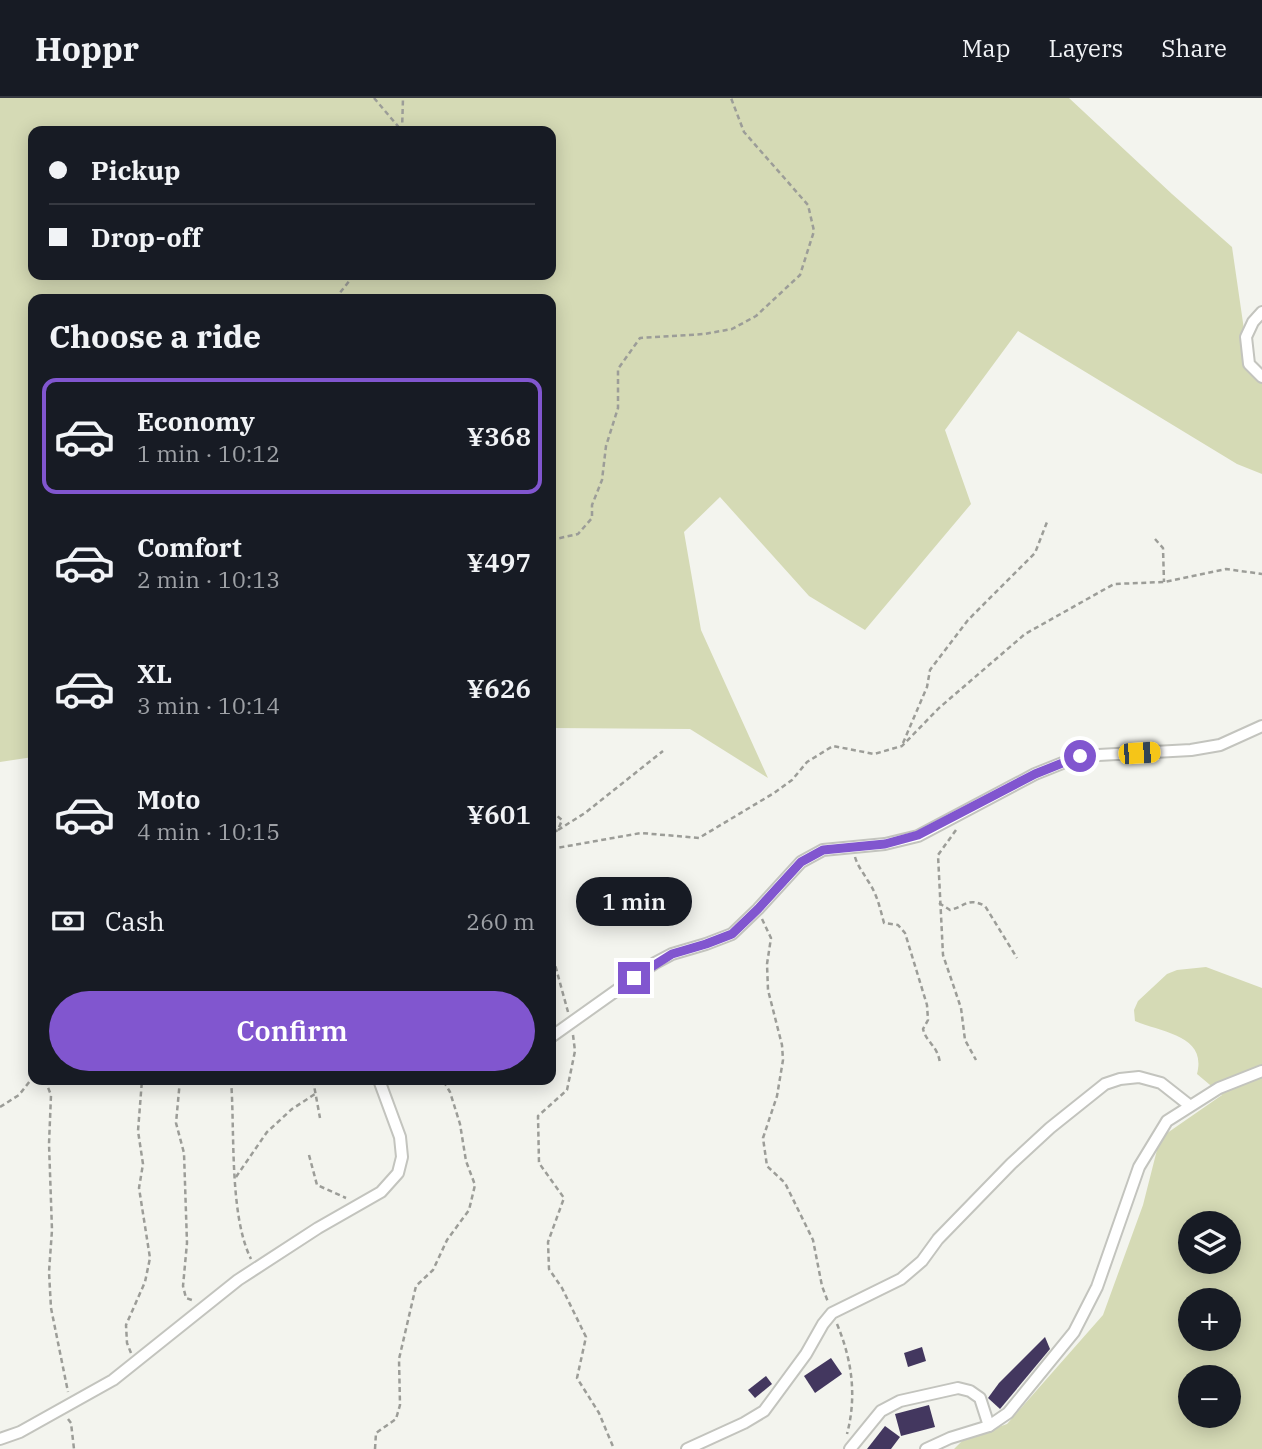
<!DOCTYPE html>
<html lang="en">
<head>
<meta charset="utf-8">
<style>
	body { margin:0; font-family:"IBM Plex Serif",serif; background:#242831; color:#f1f3f6; height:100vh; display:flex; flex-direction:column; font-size:26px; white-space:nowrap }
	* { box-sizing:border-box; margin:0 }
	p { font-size:23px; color:#9ea1a6 }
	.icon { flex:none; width:38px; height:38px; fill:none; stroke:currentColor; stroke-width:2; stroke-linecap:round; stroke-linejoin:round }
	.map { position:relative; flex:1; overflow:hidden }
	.details { position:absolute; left:28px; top:196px; width:528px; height:791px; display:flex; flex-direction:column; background:#171b24; border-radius:14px; box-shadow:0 4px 18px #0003 }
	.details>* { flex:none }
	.top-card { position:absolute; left:28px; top:28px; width:528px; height:154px; border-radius:14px; box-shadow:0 4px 18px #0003; display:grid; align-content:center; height:154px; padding:0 21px; background:#171b24 }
	.tools { position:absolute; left:1178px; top:1113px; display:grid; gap:14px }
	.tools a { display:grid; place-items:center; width:63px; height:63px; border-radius:50%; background:#171b24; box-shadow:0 4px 18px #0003; font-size:35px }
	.end { position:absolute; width:32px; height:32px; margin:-16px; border:9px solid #8156cf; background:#fff; box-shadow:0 0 0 4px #fff }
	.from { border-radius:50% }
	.bubble { position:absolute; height:49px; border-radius:24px; background:#171b24; box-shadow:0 4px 18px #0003; font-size:23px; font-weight:600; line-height:49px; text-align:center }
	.car { position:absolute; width:21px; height:42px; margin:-21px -10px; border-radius:9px; box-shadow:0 0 5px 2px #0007; background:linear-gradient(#f5c518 24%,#345 0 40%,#f5c518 0 76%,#345 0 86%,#f5c518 0) }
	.top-card b { display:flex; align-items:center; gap:24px; height:66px; font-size:26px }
	.top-card b+b { border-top:2px solid #363941 }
	.top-card i { width:18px; height:18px; background:#f1f3f6 }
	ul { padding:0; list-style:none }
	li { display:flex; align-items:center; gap:21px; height:116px; margin:0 14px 10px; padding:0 7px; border:4px solid transparent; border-radius:14px }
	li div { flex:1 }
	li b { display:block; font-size:26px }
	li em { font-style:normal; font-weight:600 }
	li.selected { border-color:#8156cf }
	li>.icon { width:63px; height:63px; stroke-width:1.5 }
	h2 { padding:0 21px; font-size:32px; line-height:84px }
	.pay { display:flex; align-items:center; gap:18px; height:77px; padding:0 21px; font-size:26px }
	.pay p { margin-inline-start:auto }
	.primary-button { display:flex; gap:14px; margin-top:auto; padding:14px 21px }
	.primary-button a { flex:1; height:80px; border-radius:42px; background:#8156cf; color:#fff; font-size:28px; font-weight:600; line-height:80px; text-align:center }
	header { display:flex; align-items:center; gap:42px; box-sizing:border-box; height:98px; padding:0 35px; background:#171b24; border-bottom:2px solid #363941 }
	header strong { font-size:33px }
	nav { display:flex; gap:38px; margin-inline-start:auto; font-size:24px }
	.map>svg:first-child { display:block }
	.green { fill:#d5dab5; fill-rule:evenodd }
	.building { fill:#43375f }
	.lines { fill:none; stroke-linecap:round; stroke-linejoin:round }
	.minor-casing { stroke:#c3c4be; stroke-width:14 }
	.path { stroke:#9c9d98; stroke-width:2.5; stroke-dasharray:5 3.5; stroke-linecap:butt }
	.minor { stroke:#fff; stroke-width:10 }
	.route { stroke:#8156cf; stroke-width:9 }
</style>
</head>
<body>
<header>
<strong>Hoppr</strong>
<nav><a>Map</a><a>Layers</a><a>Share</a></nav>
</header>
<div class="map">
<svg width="1262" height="1351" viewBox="0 0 1262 1351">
	<rect width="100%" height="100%" fill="#f3f4ee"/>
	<g class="green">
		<path d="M0 0H1069L1172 96 1232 149 1249 266 1262 279V376L1237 366 1018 233 945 332 971 406 865 532 809 498 720 399 684 434 701 532 768 680 690 631 551 630V201H33V659L0 664ZM33 33H551V177H33Z"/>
		<path d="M1206 869 1262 890V1351H954L964 1341 1007 1326 1103 1217 1143 1107 1160 1040 1222 997 1197 976C1207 937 1163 935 1135 923L1134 912 1138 903 1167 876 1177 872ZM1190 1125H1228V1164H1190ZM1190 1202H1228V1241H1190ZM1190 1279H1228V1318H1190Z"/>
	</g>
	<g class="building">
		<polygon points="1045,1239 1050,1251 1000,1311 988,1300 999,1285"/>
		<polygon points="922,1249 926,1263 908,1269 904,1255"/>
		<polygon points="831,1260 842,1276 815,1295 804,1278"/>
		<polygon points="766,1278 772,1286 755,1300 748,1292"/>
		<polygon points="929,1307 935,1329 901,1338 895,1316"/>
		<polygon points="885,1328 900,1339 891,1351 867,1351"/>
	</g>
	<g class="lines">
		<defs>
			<g id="minor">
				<polyline points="1262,214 1253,224 1246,239 1249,266 1262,279"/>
				<polyline points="551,939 655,865 672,856 706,846 732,836 758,811 801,764 823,752 885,746 918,738 1035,676 1080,658 1191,652 1220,647 1262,628"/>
				<polyline points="0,1341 20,1334 113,1282 238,1182 318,1130 381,1094 398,1075 402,1059 400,1039 379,982"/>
				<polyline points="687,1351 744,1325 764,1313 806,1256 823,1226 832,1215 901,1181 922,1163 938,1141 1011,1066 1050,1030 1105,986 1120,981 1139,979 1161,985 1189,1007"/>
				<polyline points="850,1351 881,1313 900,1303 958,1290 970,1293 980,1300 989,1328"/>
				<polyline points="926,1351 950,1340 989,1328 1008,1315 1074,1234 1097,1189 1139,1069 1167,1023 1219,990 1262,973"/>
			</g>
		</defs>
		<use href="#minor" class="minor-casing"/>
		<g class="path">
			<polyline points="374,0 402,33"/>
			<polyline points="402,33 403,0"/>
			<polyline points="335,201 354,177"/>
			<polyline points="1155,441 1163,450 1164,484"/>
			<polyline points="551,442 578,436 592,420 592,407 602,382 606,348 618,310 618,271 640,240 704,236 732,231 756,218 800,177 814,133 808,107 744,34 731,0"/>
			<polyline points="903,645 927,589 930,572 968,522 1035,455 1047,424"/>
			<polyline points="551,713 562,722 558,732 551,736"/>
			<polyline points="558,732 585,715 663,653"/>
			<polyline points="956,732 938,757 943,857 961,910 965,942 976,962"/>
			<polyline points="551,751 641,735 699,740 774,695 792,682 807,664 833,648 874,656 902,648 939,610 1025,536 1114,486 1164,484 1226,471 1262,476"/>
			<path d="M855 759C858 769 863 774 868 783 877 796 880 810 884 825L898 827 905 835 927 907 928 922 923 931C927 946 937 946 940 965"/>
			<path d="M939 805 950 812C966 808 968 799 985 808L1017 860"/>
			<polyline points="762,821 771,840 767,866 768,892 782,947 783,962 777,998 763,1040 767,1068 785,1085 813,1142 822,1188 828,1204"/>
			<polyline points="551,852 568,914"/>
			<polyline points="573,937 575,953 567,992 538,1018 539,1065 564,1100 548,1144 549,1171 562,1190 586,1239 577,1280 599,1315 614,1351"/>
			<polyline points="45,982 51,997 49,1046 52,1132 49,1174 51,1210 68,1294"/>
			<polyline points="180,982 176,1025 184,1055 187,1145 183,1188 186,1200 195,1203"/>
			<path d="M231 982C235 1033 229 1117 251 1161"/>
			<polyline points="313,982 320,1020"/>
			<polyline points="0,1009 19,997 33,979"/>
			<polyline points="309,1057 317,1087 346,1100"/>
			<polyline points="236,1079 267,1034 292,1011 315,996"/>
			<path d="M837 1226C852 1262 857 1298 847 1336"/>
			<polyline points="131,1255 127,1245 126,1227 145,1184 150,1160 139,1090 143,1066 138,1033 142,982"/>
			<polyline points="68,1321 71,1325 74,1351"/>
			<polyline points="375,1351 376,1335 396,1321 400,1307 399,1261 416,1188 433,1172 447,1142 469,1112 475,1087 466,1063 460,1026 450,994 443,982"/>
		</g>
		<use href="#minor" class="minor"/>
	</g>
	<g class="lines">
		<polyline class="route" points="634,880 672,856 706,846 732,836 758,811 801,764 823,752 885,746 918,737 1035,676 1080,658"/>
	</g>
</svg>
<div class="tools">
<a><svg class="icon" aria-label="layers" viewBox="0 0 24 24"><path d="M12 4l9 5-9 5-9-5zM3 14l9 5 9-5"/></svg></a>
<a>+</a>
<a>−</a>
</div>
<i class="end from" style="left:1080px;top:658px"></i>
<i class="end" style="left:634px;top:880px"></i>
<div class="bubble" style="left:576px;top:779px;width:116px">1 min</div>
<i class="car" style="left:1139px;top:655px;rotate:86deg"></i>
<div class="top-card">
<b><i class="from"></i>Pickup</b>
<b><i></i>Drop-off</b>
</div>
<section class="details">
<h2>Choose a ride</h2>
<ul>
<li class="selected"><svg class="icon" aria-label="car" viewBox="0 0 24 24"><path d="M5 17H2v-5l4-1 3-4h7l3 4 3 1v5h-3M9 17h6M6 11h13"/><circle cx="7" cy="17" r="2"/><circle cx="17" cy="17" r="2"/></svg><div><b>Economy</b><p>1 min · 10:12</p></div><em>¥368</em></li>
<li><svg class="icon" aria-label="car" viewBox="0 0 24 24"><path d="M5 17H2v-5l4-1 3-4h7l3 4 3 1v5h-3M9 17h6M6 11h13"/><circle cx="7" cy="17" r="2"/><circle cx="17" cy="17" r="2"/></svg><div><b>Comfort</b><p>2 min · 10:13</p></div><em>¥497</em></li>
<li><svg class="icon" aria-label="car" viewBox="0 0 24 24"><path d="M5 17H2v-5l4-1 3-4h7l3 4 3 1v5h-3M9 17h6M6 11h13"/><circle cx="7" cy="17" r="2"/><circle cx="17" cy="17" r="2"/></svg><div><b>XL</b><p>3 min · 10:14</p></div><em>¥626</em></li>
<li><svg class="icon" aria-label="car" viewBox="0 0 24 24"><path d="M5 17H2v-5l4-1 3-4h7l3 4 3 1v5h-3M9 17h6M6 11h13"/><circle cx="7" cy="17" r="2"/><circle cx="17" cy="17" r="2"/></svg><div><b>Moto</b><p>4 min · 10:15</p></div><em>¥601</em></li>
</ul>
<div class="pay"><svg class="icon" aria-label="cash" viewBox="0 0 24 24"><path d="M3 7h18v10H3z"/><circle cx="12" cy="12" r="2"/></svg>Cash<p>260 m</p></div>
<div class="primary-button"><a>Confirm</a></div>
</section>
</div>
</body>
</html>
